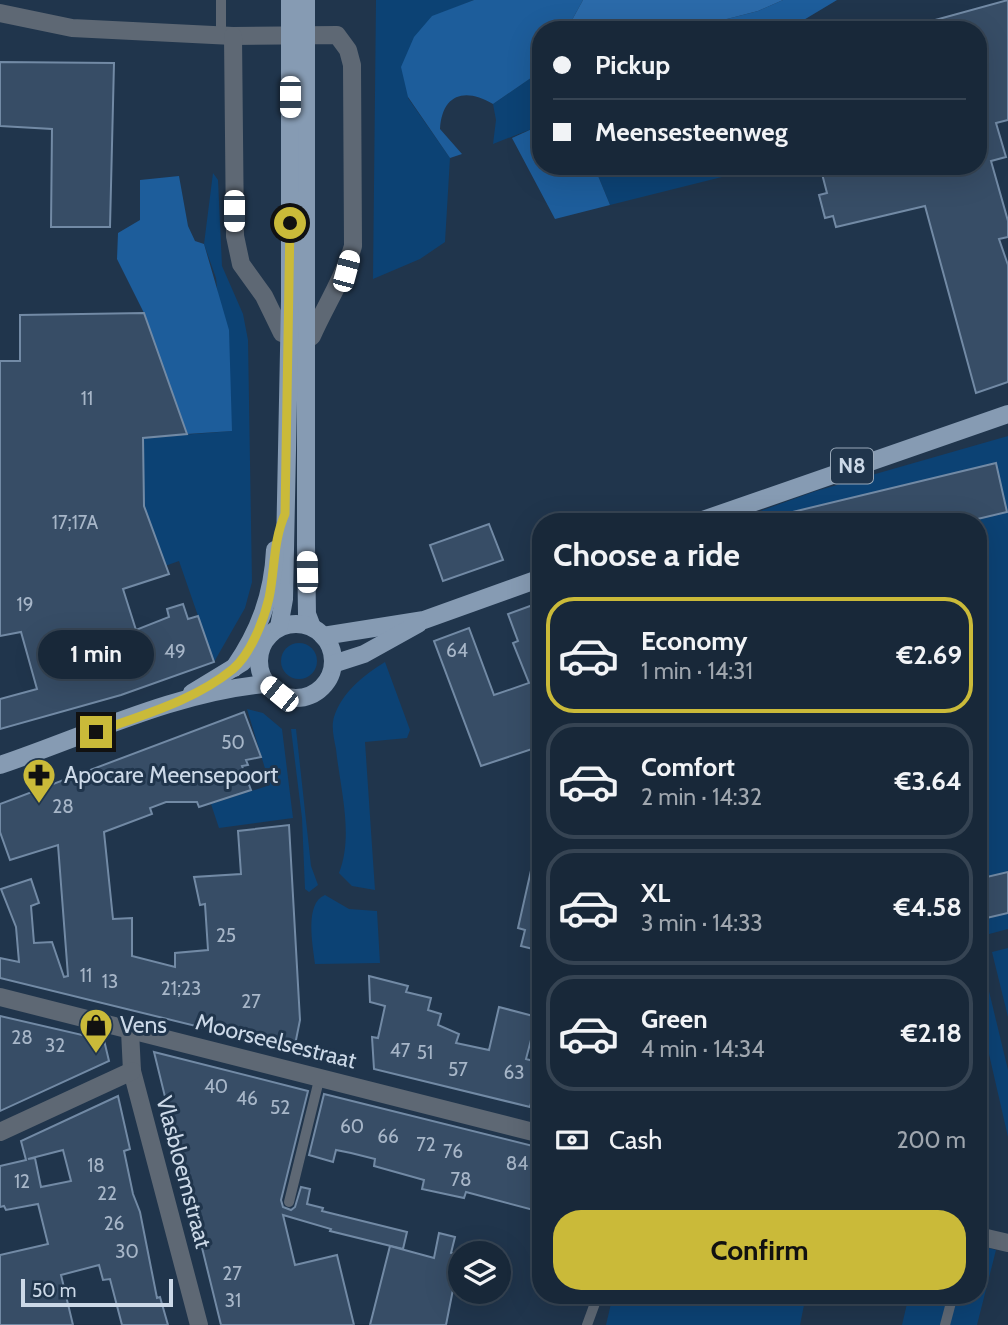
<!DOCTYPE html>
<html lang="en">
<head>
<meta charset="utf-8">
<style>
	body { margin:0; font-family:Cabin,sans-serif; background:#213041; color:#f1f3f6; height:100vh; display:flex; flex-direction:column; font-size:26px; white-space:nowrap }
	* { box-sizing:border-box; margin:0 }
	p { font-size:23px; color:#9fa6ae }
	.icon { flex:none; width:38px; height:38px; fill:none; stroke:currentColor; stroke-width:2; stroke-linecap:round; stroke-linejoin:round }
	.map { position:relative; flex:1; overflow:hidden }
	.sheet { position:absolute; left:532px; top:513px; width:455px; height:791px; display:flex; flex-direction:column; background:#182839; border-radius:28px; box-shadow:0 7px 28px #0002,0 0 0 2px #364453 }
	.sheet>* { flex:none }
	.banner { position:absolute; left:532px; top:21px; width:455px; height:154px; border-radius:28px; box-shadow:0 7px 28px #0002,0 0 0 2px #364453; display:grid; align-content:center; height:154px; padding:0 21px; background:#182839 }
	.tools { position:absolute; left:448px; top:1241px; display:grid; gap:14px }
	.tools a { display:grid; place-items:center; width:63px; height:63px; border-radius:50%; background:#182839; box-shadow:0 7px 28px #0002,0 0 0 2px #364453; font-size:35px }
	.scale { position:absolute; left:21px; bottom:18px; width:152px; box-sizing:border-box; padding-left:7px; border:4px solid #ccd9e8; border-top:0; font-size:19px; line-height:24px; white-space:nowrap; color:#ccd9e8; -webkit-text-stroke:5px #20354c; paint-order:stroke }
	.end { position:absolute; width:32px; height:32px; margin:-16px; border:9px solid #caba39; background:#111; box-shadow:0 0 0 4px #111 }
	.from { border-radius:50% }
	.bubble { position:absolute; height:49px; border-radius:24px; background:#182839; box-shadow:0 7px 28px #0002,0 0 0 2px #364453; font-size:23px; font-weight:700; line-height:49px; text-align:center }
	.car { position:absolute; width:21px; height:42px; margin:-21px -10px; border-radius:9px; box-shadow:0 0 5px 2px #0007; background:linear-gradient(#fff 24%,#345 0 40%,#fff 0 76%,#345 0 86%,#fff 0) }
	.banner b { display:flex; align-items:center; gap:24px; height:66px; font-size:26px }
	.banner b+b { border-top:2px solid #364453 }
	.banner i { width:18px; height:18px; background:#f1f3f6 }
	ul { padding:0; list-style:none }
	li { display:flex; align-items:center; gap:21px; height:116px; margin:0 14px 10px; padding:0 7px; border:4px solid #364453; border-radius:28px }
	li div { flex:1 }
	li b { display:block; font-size:26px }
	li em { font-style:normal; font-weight:700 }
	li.selected { border-color:#caba39 }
	li>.icon { width:63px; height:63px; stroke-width:1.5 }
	h2 { padding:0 21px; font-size:32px; line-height:84px }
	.pay { display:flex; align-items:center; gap:18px; height:77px; padding:0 21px; font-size:26px }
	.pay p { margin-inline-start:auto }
	.action { display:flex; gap:14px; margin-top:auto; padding:14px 21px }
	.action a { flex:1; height:80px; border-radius:28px; background:#caba39; color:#111; font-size:28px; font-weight:700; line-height:80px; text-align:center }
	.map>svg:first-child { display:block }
	.green { fill:#0c4274 }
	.forest { fill:#1d5d9b }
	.water { fill:#2b6aa9 }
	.building { fill:#374d66; stroke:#728aa5; stroke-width:2; fill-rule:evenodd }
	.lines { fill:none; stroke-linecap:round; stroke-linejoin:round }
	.lane { stroke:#5e6874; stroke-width:10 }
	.street { stroke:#5e6874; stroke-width:18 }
	.primary { stroke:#869bb3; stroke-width:18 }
	.route { stroke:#caba39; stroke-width:9 }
	.labels { text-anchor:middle; stroke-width:6; stroke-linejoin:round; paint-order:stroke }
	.number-label { font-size:19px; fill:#a7b6c8 }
	.shield { fill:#20354c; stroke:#98a8b9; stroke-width:2 }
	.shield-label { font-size:21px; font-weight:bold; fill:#ccd9e8 }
	.poi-label { font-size:23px; fill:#ccd9e8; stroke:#20354c; text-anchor:start }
	.street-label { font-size:23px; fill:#ccd9e8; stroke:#20354c }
</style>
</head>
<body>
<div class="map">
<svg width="1008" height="1325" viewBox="0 0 1008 1325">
	<rect width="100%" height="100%" fill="#20354c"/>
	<g class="green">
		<polygon points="376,0 474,0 432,17 408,98 450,158 445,242 420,259 373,279"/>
		<polygon points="541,71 541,134 534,128 493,144 496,120 493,104"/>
		<polygon points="594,166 766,166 610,205"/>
		<polygon points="213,173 218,180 222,266 243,314 248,340 252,582 245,608 214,662 179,561 165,566 144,506 143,438 232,431 216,278 204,244"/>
		<polygon points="1008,436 1008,929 978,937 978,522 751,522 749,515 816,491"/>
		<circle cx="299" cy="661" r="18"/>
		<path d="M385 662 410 730 407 738 365 742 375 890 352 886 339 873C354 835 340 788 336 749 334 739 331 727 334 717 342 692 364 675 385 662Z"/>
		<polygon points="247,709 263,713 282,729 293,818 219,828 211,804 270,785"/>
		<polygon points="291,729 296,729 311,866 318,885 309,892 305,889 302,818"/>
		<path d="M325 895 349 909 377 911 380 963 315 964C313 946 304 903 325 895Z"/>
		<polygon points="1008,948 1008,1017 992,952"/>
		<polygon points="981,958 1008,1070 1008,1137 978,1006"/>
		<polygon points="978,1245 996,1250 977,1325 902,1325 909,1295 978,1295"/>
		<polygon points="613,1295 806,1295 800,1325 606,1325"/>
	</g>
	<g class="forest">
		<path d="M474 0H583L572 20 576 30H541V71L493 104C465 87 442 94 440 129L462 154 450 158 408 97 401 67 414 37 432 16Z"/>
		<polygon points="783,0 837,0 787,30 684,30 758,11"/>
		<polygon points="534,128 541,134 541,166 594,166 610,205 555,219 512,138"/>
		<polygon points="179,176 188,226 195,241 204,244 229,330 232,431 187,434 144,313 117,259 118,233 140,220 140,180"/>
	</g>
	<polygon class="water" points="583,0 783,0 758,11 684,30 576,30 572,20"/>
	<g class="building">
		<polygon points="1008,0 1008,120 996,123 1006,157 991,161 1008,221 1008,237 999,239 1008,265 1008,382 976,393 925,206 836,227 833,216 825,218 819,195 827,193 820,166 978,166 978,30 918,30 917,25"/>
		<polygon points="0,62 114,63 110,227 51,227 52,129 0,126"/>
		<polygon points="144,313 187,434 143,438 144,506 169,574 123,589 136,630 169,617 167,609 183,604 188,619 198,616 214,662 121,695 0,729 0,699 37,689 21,632 0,636 0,361 20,361 20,315"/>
		<polygon points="996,463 1007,512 965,522 780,522 780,515"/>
		<polygon points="489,524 503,560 443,581 430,545"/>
		<polygon points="541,602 541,746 481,766 434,641 469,628 494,695 529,683 513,643 518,641 508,614"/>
		<polygon points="244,712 261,757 246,760 248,765 242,766 251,790 199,807 197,802 166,802 150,808 152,814 104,832 113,919 132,918 132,956 175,967 175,953 208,950 205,904 200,905 194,877 241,874 238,831 289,825 300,1020 294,1050 0,978 0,958 19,962 16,927 1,889 31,879 39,903 31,906 34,943 52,942 64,977 68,976 58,845 10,860 0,832 0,804"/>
		<polygon points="534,857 541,858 541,951 521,946 525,930 518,928"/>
		<polygon points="1008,872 1008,913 978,920 978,879"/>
		<polygon points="369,976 408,986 406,992 431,998 428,1010 441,1014 438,1025 459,1034 456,1043 489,1050 499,1007 537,1017 526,1059 541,1063 530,1107 374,1069 372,1037 378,1038 385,1006 370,1002"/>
		<polygon points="0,1016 104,1040 109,1061 0,1111"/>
		<polygon points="154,1052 308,1091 281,1200 283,1207 291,1210 295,1207 301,1187 310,1189 307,1204 323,1208 322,1211 407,1232 403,1249 330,1231 331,1229 283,1215 295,1265 337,1255 354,1325 221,1325"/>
		<polygon points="324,1094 541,1148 541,1212 466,1192 464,1198 422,1189 424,1180 374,1166 375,1159 351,1153 336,1150 333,1162 309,1155"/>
		<path d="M118 1096 130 1149 124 1151 133 1194 140 1212 157 1298 160 1297 168 1325H122L110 1279 103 1280 99 1265 61 1275 73 1325H0V1255L48 1244 38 1204 6 1210 4 1206 0 1207V1166L26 1160 21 1141ZM63 1150 71 1181 41 1187 35 1158 28 1159Z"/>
		<polygon points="439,1233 455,1237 451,1253 460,1254 446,1325 370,1325 390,1246 434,1258"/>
	</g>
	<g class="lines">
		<g class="lane">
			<polyline points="221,0 221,35"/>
			<polyline points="289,1202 320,1076"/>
			<polyline points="587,1325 598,1295"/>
			<polyline points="945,1325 953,1295"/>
		</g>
		<g class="street">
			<path d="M0 13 72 28 233 36 337 35 348 50 352 65 353 246C344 278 325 306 312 336L308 339"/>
			<polyline points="233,36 235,236 241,264 264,296 282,333 289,336"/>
			<polyline points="0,997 541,1134"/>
			<polyline points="130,1031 132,1071 199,1325"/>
			<polyline points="0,1132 132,1071"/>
			<polyline points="978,1236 1008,1243"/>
		</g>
		<g class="primary">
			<polyline points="306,0 306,545 307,614 312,627"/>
			<polyline points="697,522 1008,414"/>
			<circle cx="296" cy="661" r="37"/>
			<polyline points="279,627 284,599 290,301 290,0"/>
			<polyline points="323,636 424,620 541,578"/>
			<polyline points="333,664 364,654 418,624"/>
			<path d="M234 668C259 632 273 595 275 550"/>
			<polyline points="192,693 243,662"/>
			<path d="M0 765C86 736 175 692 266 684"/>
		</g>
	</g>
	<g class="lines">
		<path class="route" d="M96 732C142 715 194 701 233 669 250 655 264 620 269 598 275 569 273 541 285 514L290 223"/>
	</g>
	<defs>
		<symbol id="pharmacy-pin" viewBox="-11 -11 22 30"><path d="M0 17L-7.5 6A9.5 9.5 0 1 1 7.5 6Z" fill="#caba39" stroke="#20354c"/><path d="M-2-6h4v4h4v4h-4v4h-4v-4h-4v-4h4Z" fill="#111"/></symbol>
		<symbol id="shop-pin" viewBox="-11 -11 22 30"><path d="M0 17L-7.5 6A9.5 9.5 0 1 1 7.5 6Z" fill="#caba39" stroke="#20354c"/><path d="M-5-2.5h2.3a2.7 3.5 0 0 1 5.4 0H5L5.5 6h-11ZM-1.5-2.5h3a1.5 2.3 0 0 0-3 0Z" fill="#111"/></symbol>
	</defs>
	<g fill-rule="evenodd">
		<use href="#pharmacy-pin" x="20" y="756" width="38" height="52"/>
		<use href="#shop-pin" x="77" y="1006" width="38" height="52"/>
	</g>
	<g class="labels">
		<g class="number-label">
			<text x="87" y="405">11</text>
			<text x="75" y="529">17;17A</text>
			<text x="25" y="611">19</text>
			<text x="457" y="657">64</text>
			<text x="175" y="658">49</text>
			<text x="233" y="749">50</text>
			<text x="63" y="813">28</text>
			<text x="226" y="942">25</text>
			<text x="86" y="982">11</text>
			<text x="110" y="988">13</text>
			<text x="181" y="995">21;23</text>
			<text x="251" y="1008">27</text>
			<text x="22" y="1044">28</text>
			<text x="55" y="1052">32</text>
			<text x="400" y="1057">47</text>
			<text x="425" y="1059">51</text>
			<text x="458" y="1076">57</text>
			<text x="514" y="1079">63</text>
			<text x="216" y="1093">40</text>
			<text x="247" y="1105">46</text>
			<text x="280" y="1114">52</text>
			<text x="352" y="1133">60</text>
			<text x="388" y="1143">66</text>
			<text x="426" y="1151">72</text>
			<text x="453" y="1158">76</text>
			<text x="517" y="1170">84</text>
			<text x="96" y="1172">18</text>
			<text x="461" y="1186">78</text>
			<text x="22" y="1188">12</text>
			<text x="107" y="1200">22</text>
			<text x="114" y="1230">26</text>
			<text x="127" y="1258">30</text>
			<text x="232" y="1280">27</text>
			<text x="233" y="1307">31</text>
		</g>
		<rect class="shield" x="831" y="448.5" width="42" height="35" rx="5"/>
		<g class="shield-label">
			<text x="852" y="473">N8</text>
		</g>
		<g class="poi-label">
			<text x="64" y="783">Apocare Meensepoort</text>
			<text x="120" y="1033">Vens</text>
		</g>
		<g class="street-label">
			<text transform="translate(276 1041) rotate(14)" y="8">Moorseelsestraat</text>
			<text transform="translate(184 1172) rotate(75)" y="8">Vlasbloemstraat</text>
		</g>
	</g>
</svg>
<div class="tools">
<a><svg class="icon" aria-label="layers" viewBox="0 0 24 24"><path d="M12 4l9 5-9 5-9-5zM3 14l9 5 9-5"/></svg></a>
</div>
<div class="scale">50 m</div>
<i class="end from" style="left:290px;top:223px"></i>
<i class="end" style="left:96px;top:732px"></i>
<div class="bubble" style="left:38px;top:630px;width:116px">1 min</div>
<i class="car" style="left:290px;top:97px;rotate:180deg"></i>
<i class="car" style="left:234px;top:211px;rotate:180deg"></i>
<i class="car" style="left:346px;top:271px;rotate:15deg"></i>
<i class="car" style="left:307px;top:572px;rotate:359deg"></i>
<i class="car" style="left:279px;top:694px;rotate:309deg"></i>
<div class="banner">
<b><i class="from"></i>Pickup</b>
<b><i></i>Meensesteenweg</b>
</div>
<section class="sheet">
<h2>Choose a ride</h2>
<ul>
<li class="selected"><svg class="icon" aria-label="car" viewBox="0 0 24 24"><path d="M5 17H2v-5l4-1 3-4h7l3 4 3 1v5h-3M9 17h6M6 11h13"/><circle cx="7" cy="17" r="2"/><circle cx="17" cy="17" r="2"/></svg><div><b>Economy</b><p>1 min · 14:31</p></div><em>€2.69</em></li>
<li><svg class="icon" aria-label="car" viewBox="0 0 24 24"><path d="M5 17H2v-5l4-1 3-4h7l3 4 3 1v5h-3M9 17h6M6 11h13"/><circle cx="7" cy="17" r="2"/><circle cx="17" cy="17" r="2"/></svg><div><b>Comfort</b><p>2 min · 14:32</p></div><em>€3.64</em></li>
<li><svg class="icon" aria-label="car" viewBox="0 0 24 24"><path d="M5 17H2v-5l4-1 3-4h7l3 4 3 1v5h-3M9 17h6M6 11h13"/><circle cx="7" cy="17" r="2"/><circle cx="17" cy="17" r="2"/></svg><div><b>XL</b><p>3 min · 14:33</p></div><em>€4.58</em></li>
<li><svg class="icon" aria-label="car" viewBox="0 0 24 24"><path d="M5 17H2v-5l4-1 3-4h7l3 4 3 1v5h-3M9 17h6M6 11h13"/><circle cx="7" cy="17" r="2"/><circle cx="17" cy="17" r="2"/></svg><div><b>Green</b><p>4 min · 14:34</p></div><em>€2.18</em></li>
</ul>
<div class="pay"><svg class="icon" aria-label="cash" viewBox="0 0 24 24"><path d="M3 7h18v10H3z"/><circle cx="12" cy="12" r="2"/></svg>Cash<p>200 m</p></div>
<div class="action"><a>Confirm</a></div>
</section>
</div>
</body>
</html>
